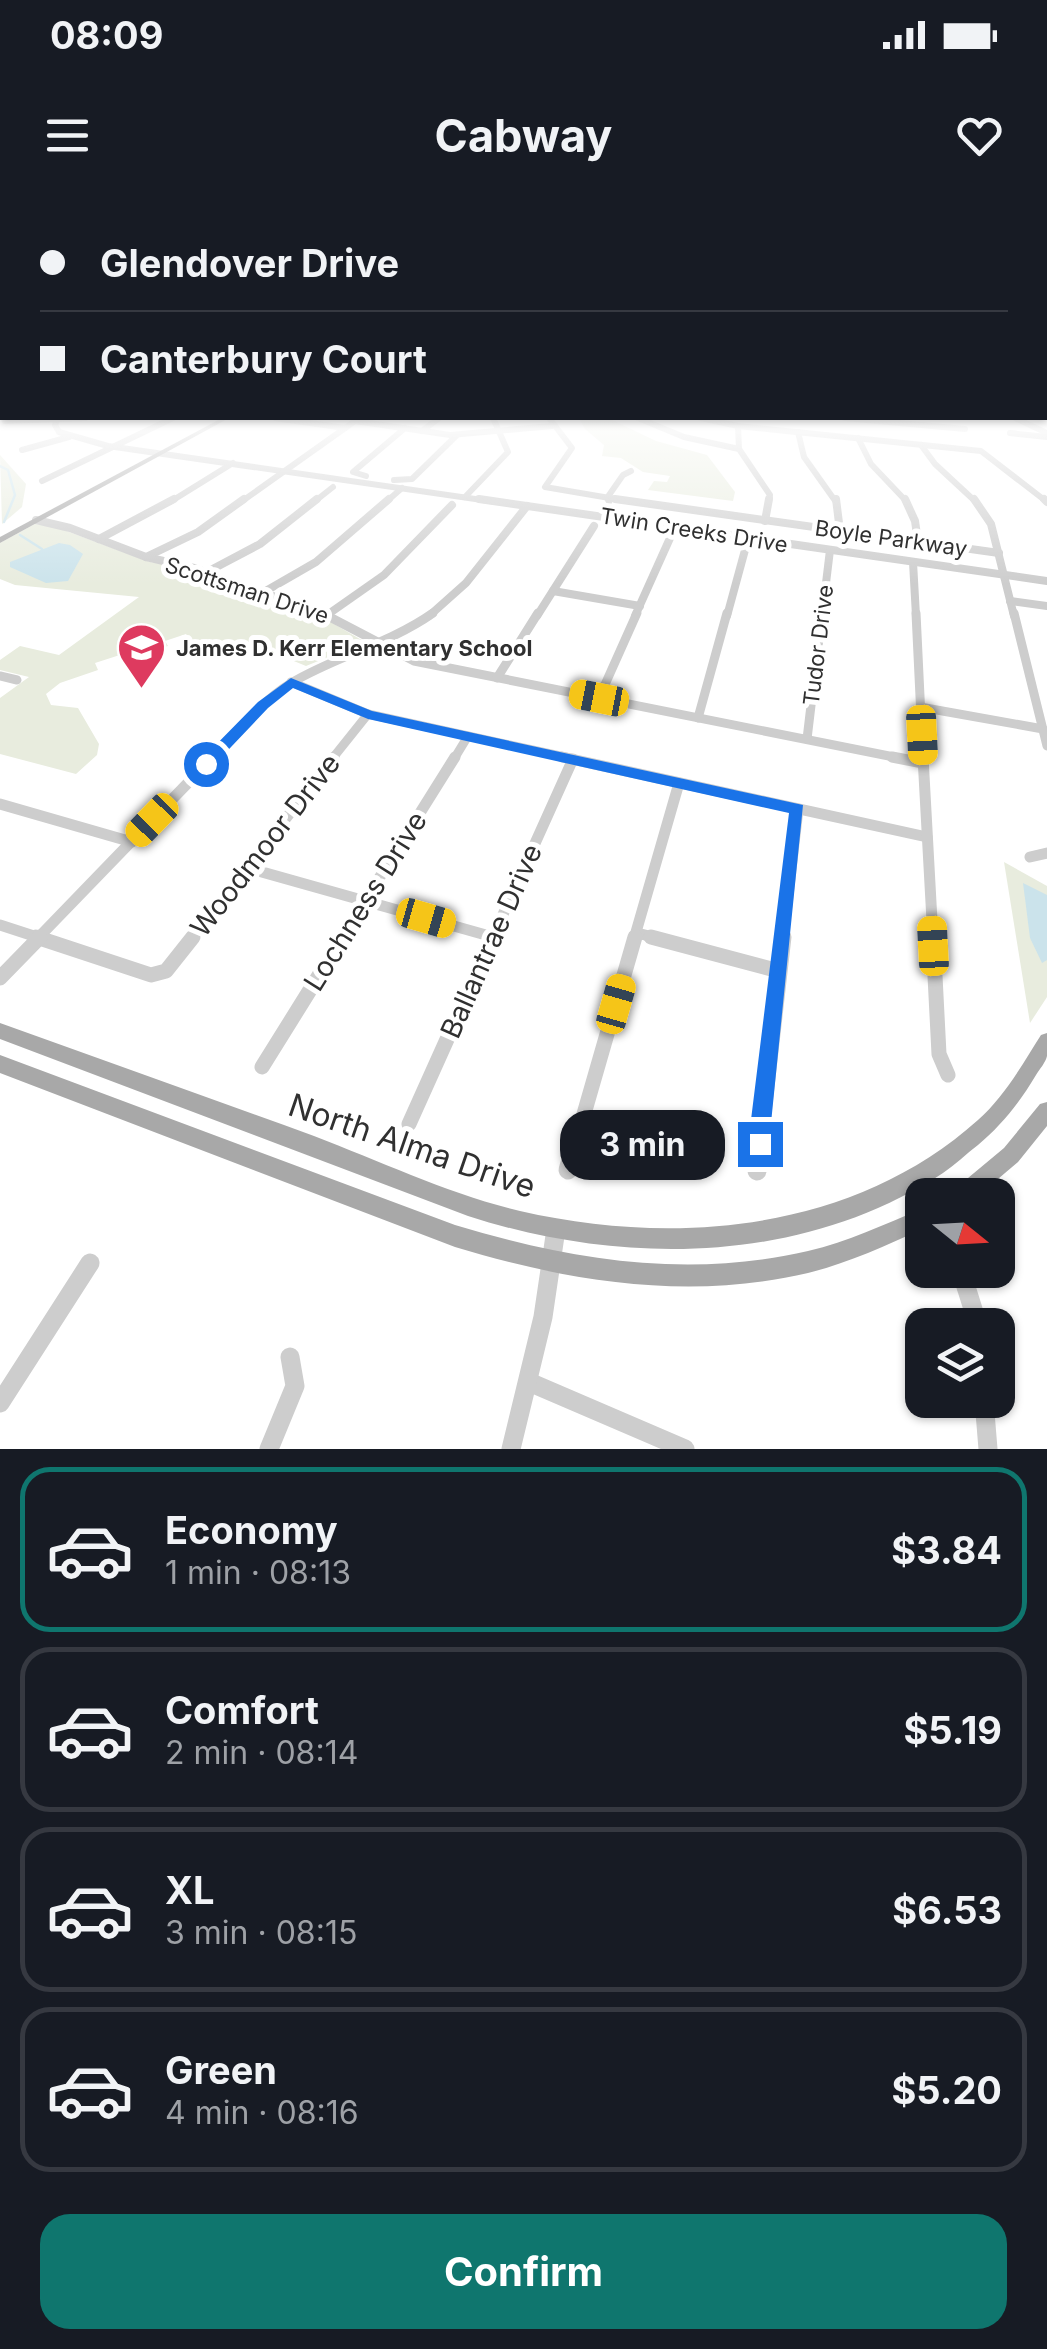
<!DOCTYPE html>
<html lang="en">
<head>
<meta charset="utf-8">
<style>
	body { margin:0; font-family:Inter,sans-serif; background:#20242c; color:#f1f3f6; height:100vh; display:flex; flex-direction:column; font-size:38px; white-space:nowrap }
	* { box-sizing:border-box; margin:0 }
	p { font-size:32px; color:#9ea1a6 }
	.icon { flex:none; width:55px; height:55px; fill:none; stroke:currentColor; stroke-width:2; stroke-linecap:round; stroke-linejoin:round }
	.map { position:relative; height:1249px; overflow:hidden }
	.panel { display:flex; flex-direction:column; background:#171b24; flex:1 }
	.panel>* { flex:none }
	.guide { position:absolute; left:0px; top:0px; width:1048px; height:220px; box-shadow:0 2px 8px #0004; display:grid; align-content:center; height:220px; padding:0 40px; background:#171b24 }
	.needle { width:65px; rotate:108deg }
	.controls { position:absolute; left:905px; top:978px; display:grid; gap:20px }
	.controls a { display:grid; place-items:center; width:110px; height:110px; border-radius:20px; background:#171b24; box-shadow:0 2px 8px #0004; font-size:50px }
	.end { position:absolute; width:45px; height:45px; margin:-22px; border:12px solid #1a73e8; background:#fff; box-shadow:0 0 0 5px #fff }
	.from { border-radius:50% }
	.bubble { position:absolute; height:70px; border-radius:30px; background:#171b24; box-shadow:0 2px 8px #0004; font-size:32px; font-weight:700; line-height:70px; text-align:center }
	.car { position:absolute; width:30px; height:60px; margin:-30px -15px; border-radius:12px; box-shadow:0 0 8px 2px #0007; background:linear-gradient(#f5c518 24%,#345 0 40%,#f5c518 0 76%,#345 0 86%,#f5c518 0) }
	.guide b { display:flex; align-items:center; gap:35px; height:95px; font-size:38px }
	.guide b+b { border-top:2px solid #363941 }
	.guide i { width:25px; height:25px; background:#f1f3f6 }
	ul { padding:18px 0 0; list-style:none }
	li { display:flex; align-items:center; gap:30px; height:165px; margin:0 20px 15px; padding:0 20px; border:5px solid #363941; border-radius:30px }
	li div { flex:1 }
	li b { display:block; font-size:38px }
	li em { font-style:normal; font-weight:700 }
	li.on { border-color:#0f766e }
	li>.icon { width:90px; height:90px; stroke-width:1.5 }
	.action { display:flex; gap:20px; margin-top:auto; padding:20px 40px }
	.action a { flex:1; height:115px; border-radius:30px; background:#0f766e; color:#fff; font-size:40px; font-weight:700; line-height:115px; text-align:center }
	.status { display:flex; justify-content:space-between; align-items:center; height:70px; padding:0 50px; background:#171b24; direction:ltr }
	.status svg { height:28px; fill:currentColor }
	header { display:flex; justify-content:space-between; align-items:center; height:130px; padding:0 40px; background:#171b24; font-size:45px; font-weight:700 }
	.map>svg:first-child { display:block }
	.green { fill:#e8ecde }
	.water { fill:#cbe3eb }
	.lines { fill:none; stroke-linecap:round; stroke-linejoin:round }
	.stream { stroke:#cbe3eb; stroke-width:2.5 }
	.minor-far5 { stroke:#cdcdcd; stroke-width:6 }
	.minor-far4 { stroke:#cdcdcd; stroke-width:8 }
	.minor-far3 { stroke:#cdcdcd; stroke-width:9 }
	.minor-far2 { stroke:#cdcdcd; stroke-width:11 }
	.minor-far1 { stroke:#cdcdcd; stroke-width:15 }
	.minor { stroke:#cdcdcd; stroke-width:19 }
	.major { fill:#a8a8a8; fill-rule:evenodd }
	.route { fill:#1a73e8 }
	.labels { text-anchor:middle; stroke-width:10; stroke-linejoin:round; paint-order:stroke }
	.far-street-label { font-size:22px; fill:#303030; stroke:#fff }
	.far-poi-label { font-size:22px; font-weight:bold; fill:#303030; stroke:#fff; text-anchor:start }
	.street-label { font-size:28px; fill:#303030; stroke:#fff }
	.near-street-label { font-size:32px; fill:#303030; stroke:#fff }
</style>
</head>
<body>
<div class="status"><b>08:09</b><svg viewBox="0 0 49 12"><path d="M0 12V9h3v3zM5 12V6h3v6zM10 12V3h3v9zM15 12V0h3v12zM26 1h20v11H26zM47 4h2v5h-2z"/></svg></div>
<header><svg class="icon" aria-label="menu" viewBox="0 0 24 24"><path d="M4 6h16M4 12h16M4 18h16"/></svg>Cabway<svg class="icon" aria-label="heart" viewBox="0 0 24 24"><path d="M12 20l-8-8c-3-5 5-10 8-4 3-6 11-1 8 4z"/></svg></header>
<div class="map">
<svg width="1047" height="1249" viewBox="0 0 1047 1249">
	<rect width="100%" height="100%" fill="#fff"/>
	<g class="green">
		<polygon points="579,218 608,218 656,241 707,255 735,292 733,301 648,290 654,281 667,282 670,276 643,272 621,258 602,256 604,245 585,229"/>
		<polygon points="0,255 26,284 22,307 2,324"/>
		<polygon points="35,324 53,326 150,362 184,368 322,417 365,442 306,466 250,443 205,458 186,434 165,441 168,446 158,449 154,444 95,463 98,470 60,483 46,494 51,505 78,508 99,544 97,555 76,574 0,554 0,498 29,477 0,470 0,460 20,446 59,455 139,397 15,385 0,379 0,343"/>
		<polygon points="1004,662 1047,686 1047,797 1030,823"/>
	</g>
	<g class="water">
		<polygon points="59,343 70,345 83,354 68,381 46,383 10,367 10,362"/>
		<polygon points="1023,683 1047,695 1047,760 1042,763 1030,738"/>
	</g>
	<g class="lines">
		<g class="stream">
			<polyline points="0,266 8,270 15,295 4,322"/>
			<polyline points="20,335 42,349"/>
		</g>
		<g class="minor-far5">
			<polyline points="2,216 5,221 86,218"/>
			<polyline points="58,218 55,225 59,232 108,246 496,302"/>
			<polyline points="275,218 345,228"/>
			<polyline points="549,218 572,248 545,287 633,302"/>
			<polyline points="638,218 684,237 739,249"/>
			<polyline points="701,218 738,226 981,251 1047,302"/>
			<polyline points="845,218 965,229"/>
			<polyline points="1015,218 1047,233"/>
			<polyline points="738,226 739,249 770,295 769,302"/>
			<polyline points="422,231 439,218"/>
			<polyline points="798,232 804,257 836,302"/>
			<polyline points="1010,233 1047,237"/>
			<polyline points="858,238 871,264 907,302"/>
			<polyline points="921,245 935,264 976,302"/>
			<polyline points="22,250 69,237"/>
			<polyline points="366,276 353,272 405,228"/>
			<polyline points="394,280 412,279 457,235"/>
			<polyline points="42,281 173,218"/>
			<polyline points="465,297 508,252 493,218"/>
			<polyline points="170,302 233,263"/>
			<polyline points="241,302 355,221 450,235 552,226"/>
			<polyline points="314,302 333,287"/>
			<polyline points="386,302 402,288"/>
			<polyline points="609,302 607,298 623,275 631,271"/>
		</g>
		<g class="minor-far4">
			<polyline points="479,299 1047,381"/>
			<polyline points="615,299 999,353"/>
			<polyline points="836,299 840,331"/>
			<polyline points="905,299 915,321 918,342"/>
			<polyline points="974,299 991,324 1014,416"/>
			<polyline points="1044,299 1047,302"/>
			<polyline points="36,320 70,328 146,357 194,368 329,416"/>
			<polyline points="765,321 769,299"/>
			<polyline points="99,339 174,299"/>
			<polyline points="146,357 198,332 244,299"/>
			<polyline points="913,362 916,416"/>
			<polyline points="207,372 260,344 317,299"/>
			<polyline points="553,391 640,406"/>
			<polyline points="264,392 316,362 389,299"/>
			<polyline points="1010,401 1047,406"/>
			<polyline points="327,415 384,375 452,305"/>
			<polyline points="429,416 466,383 527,306"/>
			<polyline points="537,416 594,326"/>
			<polyline points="635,416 675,327"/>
			<polyline points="727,416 748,339"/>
			<polyline points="822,416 830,350"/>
		</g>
		<g class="minor-far3">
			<polyline points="322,413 414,461 904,559"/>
			<polyline points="916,413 923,559"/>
			<polyline points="1014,413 1047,546"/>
			<polyline points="0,476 17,480"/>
			<polyline points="497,478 538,413"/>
			<polyline points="291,482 368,514 574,559"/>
			<polyline points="599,498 637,413"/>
			<polyline points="920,507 1043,529"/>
			<polyline points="698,518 727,413"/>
			<polyline points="807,539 822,413"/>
			<path d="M211 559C236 533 260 502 291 483 336 456 389 444 433 413"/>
			<polyline points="332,559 368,514"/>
			<polyline points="454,559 468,536"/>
		</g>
		<g class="minor-far2">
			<polyline points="562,557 927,637"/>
			<polyline points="892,557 923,563"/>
			<polyline points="923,557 933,739"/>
			<polyline points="0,604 132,642"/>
			<polyline points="1030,657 1047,653"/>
			<polyline points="248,668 493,737"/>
			<polyline points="0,725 43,739"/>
			<polyline points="637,733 661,739"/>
			<polyline points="37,739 213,557"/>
			<polyline points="191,739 334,557"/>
			<polyline points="341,739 455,557"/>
			<polyline points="492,739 573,559"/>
			<polyline points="634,739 679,583"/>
			<polyline points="783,739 798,609"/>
		</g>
		<g class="minor-far1">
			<polyline points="36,737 151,775 166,771 193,737"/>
			<polyline points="651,737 779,771"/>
			<polyline points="933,737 939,854 948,875"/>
			<polyline points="0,778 40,737"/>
			<polyline points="262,867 343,737"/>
			<polyline points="409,924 493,737"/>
			<polyline points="569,966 635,737"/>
			<polyline points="758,966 784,737"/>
		</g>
		<g class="minor">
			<polyline points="568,970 570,963"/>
			<polyline points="757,971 758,963"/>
			<polyline points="962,1074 978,1125"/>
			<polyline points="529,1182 685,1249"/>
			<polyline points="984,1200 988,1249"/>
			<polyline points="0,1203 90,1063"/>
			<polyline points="269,1249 295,1186 290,1157"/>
			<polyline points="511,1249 543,1117 556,1029"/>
		</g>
		<g class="major">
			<polygon points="1045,212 1047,213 1047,217 1045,216"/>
			<polygon points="222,218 229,218 0,343 0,337"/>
			<path d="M0 823C105 861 210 898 314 936 382 962 449 994 520 1011 677 1047 854 1031 978 920 1004 897 1022 865 1041 835L1047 833C1047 840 1047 849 1047 856 1046 862 1039 870 1036 875 1020 902 1002 925 978 945 966 954 955 965 943 973 802 1065 623 1066 468 1016L0 839Z"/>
			<path d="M0 855 455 1025C571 1060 687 1079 808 1051 848 1042 884 1024 922 1009V1029C885 1046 848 1063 808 1073 689 1101 570 1082 455 1047L0 873Z"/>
			<polygon points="1047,902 1047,926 1018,962 979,995 953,995 956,988 1004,948 1040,904"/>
		</g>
	</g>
	<linearGradient id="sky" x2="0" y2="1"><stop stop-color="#9cc7e9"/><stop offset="0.55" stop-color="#fff"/><stop offset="1" stop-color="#fff" stop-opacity="0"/></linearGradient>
	<rect width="1047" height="385" fill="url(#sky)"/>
	<polygon class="route" points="291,478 372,511 803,605 768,953 760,956 752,953 748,944 789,613 368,519 293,488 268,508 212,567 201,567 201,560 258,502"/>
	<defs>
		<symbol id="school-pin" viewBox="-11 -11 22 30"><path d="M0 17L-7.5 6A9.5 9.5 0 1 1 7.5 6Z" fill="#de3a5f" stroke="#fff"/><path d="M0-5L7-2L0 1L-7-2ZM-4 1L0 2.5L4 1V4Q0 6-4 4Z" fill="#fff"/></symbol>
	</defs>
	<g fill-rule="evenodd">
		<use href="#school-pin" x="114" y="420" width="55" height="75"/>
	</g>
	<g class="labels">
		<g class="far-street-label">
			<text transform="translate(694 330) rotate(9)" y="8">Twin Creeks Drive</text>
			<text transform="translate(891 338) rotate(8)" y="8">Boyle Parkway</text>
			<text transform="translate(247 390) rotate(18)" y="8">Scottsman Drive</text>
			<text transform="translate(818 445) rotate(-83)" y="8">Tudor Drive</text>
		</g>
		<g class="far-poi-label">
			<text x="176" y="456">James D. Kerr Elementary School</text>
		</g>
		<g class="street-label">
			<text transform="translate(265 645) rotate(-52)" y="10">Woodmoor Drive</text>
			<text transform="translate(365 701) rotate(-58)" y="10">Lochness Drive</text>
			<text transform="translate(491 741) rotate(-66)" y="10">Ballantrae Drive</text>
		</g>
		<g class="near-street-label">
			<text transform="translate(412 946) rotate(19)" y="11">North Alma Drive</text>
		</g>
	</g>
</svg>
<div class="controls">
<a><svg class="needle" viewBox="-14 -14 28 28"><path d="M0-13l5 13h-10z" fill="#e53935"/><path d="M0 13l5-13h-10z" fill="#9ea1a6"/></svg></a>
<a><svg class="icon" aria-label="layers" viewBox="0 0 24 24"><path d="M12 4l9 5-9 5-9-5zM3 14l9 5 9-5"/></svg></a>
</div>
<i class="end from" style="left:206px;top:564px"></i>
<i class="end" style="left:760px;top:944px"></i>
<div class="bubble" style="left:560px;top:910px;width:165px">3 min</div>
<i class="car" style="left:599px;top:498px;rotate:281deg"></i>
<i class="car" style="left:922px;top:535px;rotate:177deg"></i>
<i class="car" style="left:152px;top:620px;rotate:224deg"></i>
<i class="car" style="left:426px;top:718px;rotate:106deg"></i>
<i class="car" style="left:933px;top:746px;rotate:357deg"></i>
<i class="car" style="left:616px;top:804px;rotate:16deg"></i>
<div class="guide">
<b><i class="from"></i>Glendover Drive</b>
<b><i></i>Canterbury Court</b>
</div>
</div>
<section class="panel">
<ul>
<li class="on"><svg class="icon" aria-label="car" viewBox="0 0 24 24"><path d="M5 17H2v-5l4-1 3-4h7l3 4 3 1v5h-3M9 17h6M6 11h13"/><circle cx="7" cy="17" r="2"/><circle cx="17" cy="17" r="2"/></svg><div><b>Economy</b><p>1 min · 08:13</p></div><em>$3.84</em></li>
<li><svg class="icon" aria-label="car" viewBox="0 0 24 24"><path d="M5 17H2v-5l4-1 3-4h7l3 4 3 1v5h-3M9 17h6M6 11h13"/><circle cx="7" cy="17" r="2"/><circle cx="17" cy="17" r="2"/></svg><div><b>Comfort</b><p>2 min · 08:14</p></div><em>$5.19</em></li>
<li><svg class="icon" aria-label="car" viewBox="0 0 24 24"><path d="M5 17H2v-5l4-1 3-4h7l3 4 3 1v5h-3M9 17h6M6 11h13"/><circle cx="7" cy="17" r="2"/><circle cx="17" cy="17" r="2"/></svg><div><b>XL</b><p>3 min · 08:15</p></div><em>$6.53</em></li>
<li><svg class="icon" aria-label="car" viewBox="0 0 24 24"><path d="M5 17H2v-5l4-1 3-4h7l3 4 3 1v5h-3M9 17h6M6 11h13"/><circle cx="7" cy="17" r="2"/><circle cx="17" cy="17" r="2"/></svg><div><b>Green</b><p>4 min · 08:16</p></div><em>$5.20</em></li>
</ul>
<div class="action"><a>Confirm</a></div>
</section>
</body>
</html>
